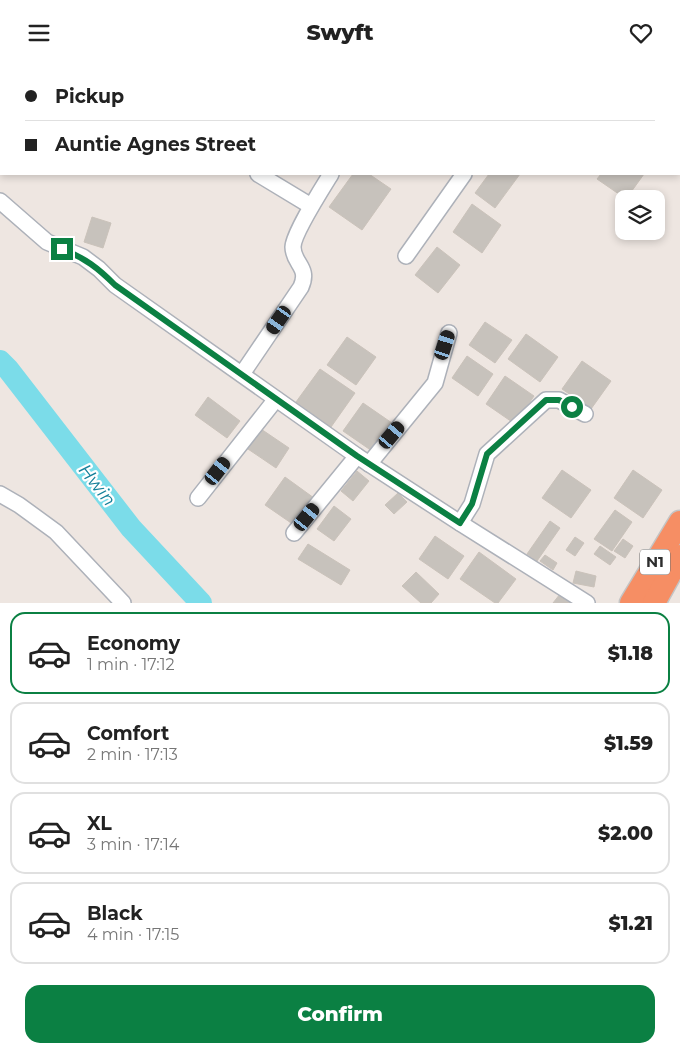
<!DOCTYPE html>
<html lang="en">
<head>
<meta charset="utf-8">
<style>
	body { margin:0; font-family:Montserrat,sans-serif; background:#f6f6f6; color:#222; height:100vh; display:flex; flex-direction:column; font-size:19px; white-space:nowrap }
	* { box-sizing:border-box; margin:0 }
	p { font-size:16px; color:#767676 }
	.icon { flex:none; width:28px; height:28px; fill:none; stroke:currentColor; stroke-width:2; stroke-linecap:round; stroke-linejoin:round }
	.map { position:relative; height:538px; overflow:hidden }
	.side { display:flex; flex-direction:column; background:#fff; flex:1 }
	.side>* { flex:none }
	.top-card { position:absolute; left:0px; top:0px; width:680px; height:110px; box-shadow:0 2px 8px #0003; display:grid; align-content:center; height:110px; padding:0 25px; background:#fff }
	.fabs { position:absolute; left:615px; top:125px; display:grid; gap:10px }
	.fabs a { display:grid; place-items:center; width:50px; height:50px; border-radius:10px; background:#fff; box-shadow:0 2px 8px #0003; font-size:25px }
	.end { position:absolute; width:22px; height:22px; margin:-11px; border:6px solid #0b8043; background:#fff; box-shadow:0 0 0 2px #fff }
	.from { border-radius:50% }
	.car { position:absolute; width:15px; height:30px; margin:-15px -8px; border-radius:6px; box-shadow:0 0 4px 1px #0007; background:linear-gradient(#222 24%,#8ab4d8 0 40%,#222 0 76%,#8ab4d8 0 86%,#222 0) }
	.top-card b { display:flex; align-items:center; gap:18px; height:48px; font-size:19px }
	.top-card b+b { border-top:1px solid #e0e0e0 }
	.top-card i { width:12px; height:12px; background:#222 }
	ul { padding:9px 0 0; list-style:none }
	li { display:flex; align-items:center; gap:15px; height:82px; margin:0 10px 8px; padding:0 15px; border:2px solid #e0e0e0; border-radius:15px }
	li div { flex:1 }
	li b { display:block; font-size:19px }
	li em { font-style:normal; font-weight:800 }
	li.selected { border-color:#0b8043 }
	li>.icon { width:45px; height:45px; stroke-width:1.5 }
	.cta { display:flex; gap:10px; margin-top:auto; padding:10px 25px }
	.cta a { flex:1; height:58px; border-radius:15px; background:#0b8043; color:#fff; font-size:20px; font-weight:800; line-height:58px; text-align:center }
	header { display:flex; justify-content:space-between; align-items:center; height:65px; padding:0 25px; background:#fff; font-size:22px; font-weight:800 }
	.map>svg:first-child { display:block }
	.lines { fill:none; stroke-linecap:round; stroke-linejoin:round }
	.river { stroke:#7bdce9; stroke-width:22 }
	.building { fill:#c7c2bc; stroke:#cac2ba }
	.minor-casing { stroke:#adb1b9; stroke-width:18 }
	.highway-casing { stroke:#c4c4c4; stroke-width:25 }
	.minor { stroke:#fff; stroke-width:15 }
	.highway { stroke:#f68e64; stroke-width:22 }
	.route { stroke:#0b8043; stroke-width:6 }
	.labels { text-anchor:middle; stroke-width:4.5; stroke-linejoin:round; paint-order:stroke }
	.shield { fill:#fff; stroke:#6c6c6c; stroke-width:1 }
	.shield-label { font-size:15px; font-weight:bold; fill:#2d2d2d }
	.water-label { font-size:18px; font-style:italic; fill:#15809a; stroke:#fff }
</style>
</head>
<body>
<header><svg class="icon" aria-label="menu" viewBox="0 0 24 24"><path d="M4 6h16M4 12h16M4 18h16"/></svg>Swyft<svg class="icon" aria-label="heart" viewBox="0 0 24 24"><path d="M12 20l-8-8c-3-5 5-10 8-4 3-6 11-1 8 4z"/></svg></header>
<div class="map">
<svg width="680" height="538" viewBox="0 0 680 538">
	<rect width="100%" height="100%" fill="#eee6e1"/>
	<g class="lines">
		<polyline class="river" points="0,296 8,304 131,463 201,538"/>
	</g>
	<g class="building">
		<polygon points="353,109 369,109 391,124 362,165 329,142"/>
		<polygon points="489,109 520,109 495,143 475,128"/>
		<polygon points="601,109 644,109 626,134 597,114"/>
		<polygon points="472,139 501,160 482,188 453,167"/>
		<polygon points="92,152 111,158 103,183 84,177"/>
		<polygon points="437,182 460,200 438,228 415,210"/>
		<polygon points="485,257 512,275 495,298 469,280"/>
		<polygon points="526,269 558,292 540,317 508,294"/>
		<polygon points="347,272 376,292 356,320 327,300"/>
		<polygon points="467,291 493,309 478,331 452,313"/>
		<polygon points="582,296 611,316 591,344 562,324"/>
		<polygon points="320,304 355,328 331,362 296,337"/>
		<polygon points="505,311 534,331 515,359 486,339"/>
		<polygon points="208,332 240,356 227,373 195,350"/>
		<polygon points="363,338 392,358 372,386 343,366"/>
		<polygon points="258,362 289,383 276,403 245,382"/>
		<polygon points="562,405 591,425 571,453 542,433"/>
		<polygon points="633,405 662,425 643,453 614,433"/>
		<polygon points="357,406 369,416 353,436 341,426"/>
		<polygon points="285,412 314,433 294,460 265,440"/>
		<polygon points="398,428 407,437 394,449 385,440"/>
		<polygon points="334,441 351,454 334,476 317,464"/>
		<polygon points="615,445 632,457 612,486 594,474"/>
		<polygon points="550,456 560,463 537,496 527,489"/>
		<polygon points="435,471 464,491 448,514 419,494"/>
		<polygon points="575,472 584,478 575,491 566,485"/>
		<polygon points="623,474 633,481 625,493 614,486"/>
		<polygon points="308,479 350,505 341,520 298,494"/>
		<polygon points="600,481 616,492 610,500 594,489"/>
		<polygon points="479,487 516,514 498,538 495,538 460,514"/>
		<polygon points="545,490 557,498 553,505 540,496"/>
		<polygon points="576,506 596,511 594,522 573,518"/>
		<polygon points="416,507 439,529 431,538 421,538 402,521"/>
		<polygon points="560,529 574,538 553,538"/>
	</g>
	<g class="lines">
		<defs>
			<g id="minor">
				<polyline points="314,0 316,1"/>
				<polyline points="531,0 533,1"/>
				<polyline points="403,1 404,0"/>
				<polyline points="558,1 559,0"/>
				<polyline points="679,100 680,101"/>
				<polyline points="258,109 311,141"/>
				<polyline points="0,136 47,177 83,192 99,204 115,220 357,391 460,458 587,538"/>
				<polyline points="406,191 464,109"/>
				<path d="M242 309 301 222C310 202 293 199 293 182 293 169 323 122 331 109"/>
				<polyline points="369,399 435,318 449,268"/>
				<polyline points="0,429 19,440 56,467 123,538"/>
				<polyline points="198,433 276,334"/>
				<polyline points="460,458 472,439 487,389 546,335 559,335 585,349"/>
				<polyline points="294,468 357,391"/>
			</g>
			<g id="highway">
				<polyline points="631,538 680,457"/>
				<polyline points="654,538 680,491"/>
			</g>
		</defs>
		<use href="#minor" class="minor-casing"/>
		<use href="#highway" class="highway-casing"/>
		<use href="#minor" class="minor"/>
		<use href="#highway" class="highway"/>
	</g>
	<g class="lines">
		<path class="route" d="M62 184C85 193 98 203 115 220L357 391 460 458 472 439 487 389 546 335H559L572 342"/>
	</g>
	<g class="labels">
		<rect class="shield" x="640" y="484.5" width="30" height="25" rx="4"/>
		<g class="shield-label">
			<text x="655" y="502">N1</text>
		</g>
		<g class="water-label">
			<text transform="translate(97 420) rotate(52)" y="6">Hwin</text>
		</g>
	</g>
</svg>
<div class="fabs">
<a><svg class="icon" aria-label="layers" viewBox="0 0 24 24"><path d="M12 4l9 5-9 5-9-5zM3 14l9 5 9-5"/></svg></a>
</div>
<i class="end from" style="left:572px;top:342px"></i>
<i class="end" style="left:62px;top:184px"></i>
<i class="car" style="left:279px;top:255px;rotate:215deg"></i>
<i class="car" style="left:445px;top:280px;rotate:18deg"></i>
<i class="car" style="left:392px;top:370px;rotate:40deg"></i>
<i class="car" style="left:218px;top:406px;rotate:38deg"></i>
<i class="car" style="left:307px;top:452px;rotate:39deg"></i>
<div class="top-card">
<b><i class="from"></i>Pickup</b>
<b><i></i>Auntie Agnes Street</b>
</div>
</div>
<section class="side">
<ul>
<li class="selected"><svg class="icon" aria-label="car" viewBox="0 0 24 24"><path d="M5 17H2v-5l4-1 3-4h7l3 4 3 1v5h-3M9 17h6M6 11h13"/><circle cx="7" cy="17" r="2"/><circle cx="17" cy="17" r="2"/></svg><div><b>Economy</b><p>1 min · 17:12</p></div><em>$1.18</em></li>
<li><svg class="icon" aria-label="car" viewBox="0 0 24 24"><path d="M5 17H2v-5l4-1 3-4h7l3 4 3 1v5h-3M9 17h6M6 11h13"/><circle cx="7" cy="17" r="2"/><circle cx="17" cy="17" r="2"/></svg><div><b>Comfort</b><p>2 min · 17:13</p></div><em>$1.59</em></li>
<li><svg class="icon" aria-label="car" viewBox="0 0 24 24"><path d="M5 17H2v-5l4-1 3-4h7l3 4 3 1v5h-3M9 17h6M6 11h13"/><circle cx="7" cy="17" r="2"/><circle cx="17" cy="17" r="2"/></svg><div><b>XL</b><p>3 min · 17:14</p></div><em>$2.00</em></li>
<li><svg class="icon" aria-label="car" viewBox="0 0 24 24"><path d="M5 17H2v-5l4-1 3-4h7l3 4 3 1v5h-3M9 17h6M6 11h13"/><circle cx="7" cy="17" r="2"/><circle cx="17" cy="17" r="2"/></svg><div><b>Black</b><p>4 min · 17:15</p></div><em>$1.21</em></li>
</ul>
<div class="cta"><a>Confirm</a></div>
</section>
</body>
</html>
